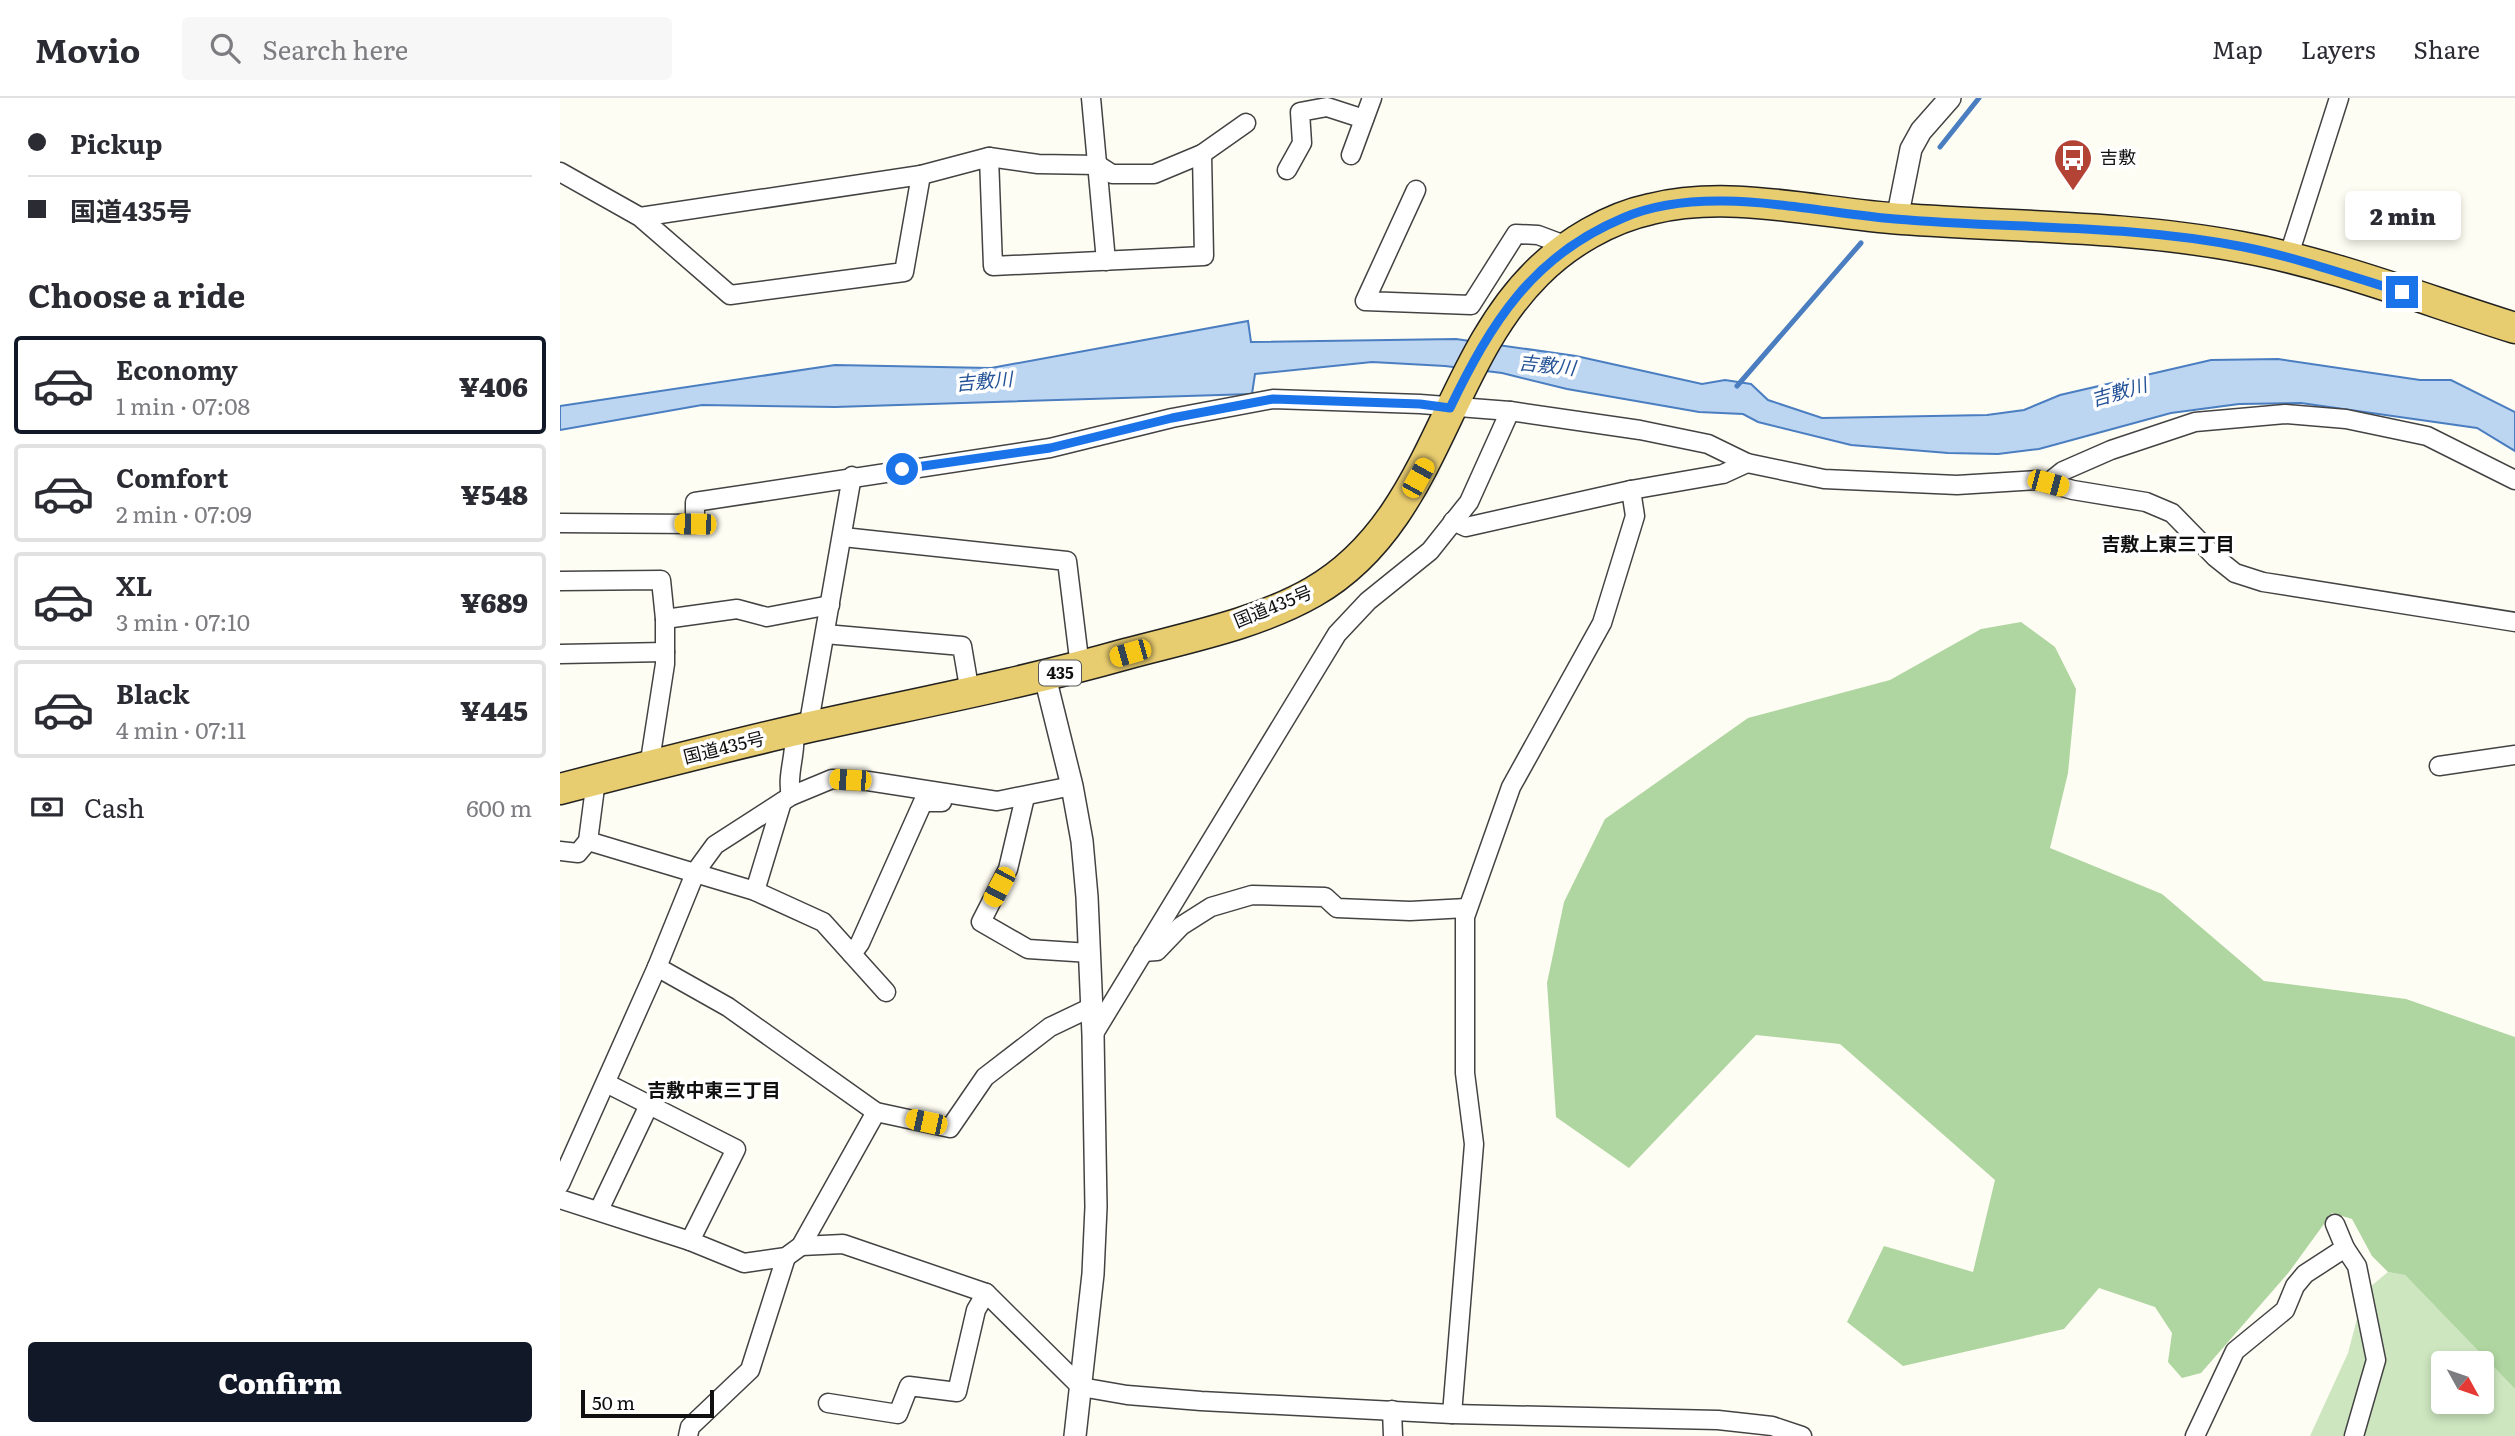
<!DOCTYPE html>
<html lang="en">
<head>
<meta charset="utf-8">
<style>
	body { margin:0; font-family:Literata,"Noto Sans JP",serif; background:#f7f7f7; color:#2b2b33; height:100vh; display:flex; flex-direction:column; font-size:26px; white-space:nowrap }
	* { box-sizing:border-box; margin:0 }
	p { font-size:23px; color:#7c7c81 }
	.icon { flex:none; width:38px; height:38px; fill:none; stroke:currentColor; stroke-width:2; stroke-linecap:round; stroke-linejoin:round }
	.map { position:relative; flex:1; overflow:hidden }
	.drawer { display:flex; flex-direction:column; background:#fff; width:560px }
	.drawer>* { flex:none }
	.hud { display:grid; align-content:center; height:154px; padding:0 28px; background:#fff }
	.needle { width:46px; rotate:130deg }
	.fabs { position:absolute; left:1871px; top:1253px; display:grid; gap:14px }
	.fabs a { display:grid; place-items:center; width:63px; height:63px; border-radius:7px; background:#fff; box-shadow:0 4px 10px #0003; font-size:35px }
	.scale { position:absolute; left:21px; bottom:18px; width:133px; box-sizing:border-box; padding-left:7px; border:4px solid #101010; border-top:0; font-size:19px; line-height:24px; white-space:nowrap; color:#101010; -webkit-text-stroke:5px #fff; paint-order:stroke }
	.end { position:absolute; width:32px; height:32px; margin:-16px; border:9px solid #1a73e8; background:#fff; box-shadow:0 0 0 4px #fff }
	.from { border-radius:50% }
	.bubble { position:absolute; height:49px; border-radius:7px; background:#fff; box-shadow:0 4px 10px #0003; font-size:23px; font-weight:800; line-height:49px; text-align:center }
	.car { position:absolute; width:21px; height:42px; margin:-21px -10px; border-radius:9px; box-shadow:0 0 5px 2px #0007; background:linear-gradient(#f5c518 24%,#345 0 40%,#f5c518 0 76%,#345 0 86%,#f5c518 0) }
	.hud b { display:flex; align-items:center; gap:24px; height:66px; font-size:26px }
	.hud b+b { border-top:2px solid #e1e1e2 }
	.hud i { width:18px; height:18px; background:#2b2b33 }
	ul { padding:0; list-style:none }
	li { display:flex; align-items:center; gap:21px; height:98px; margin:0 14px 10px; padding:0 14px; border:4px solid #e1e1e2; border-radius:7px }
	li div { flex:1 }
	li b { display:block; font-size:26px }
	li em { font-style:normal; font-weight:800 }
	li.on { border-color:#111827 }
	li>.icon { width:63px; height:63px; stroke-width:1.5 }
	h2 { padding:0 28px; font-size:32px; line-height:84px }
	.pay { display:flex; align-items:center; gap:18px; height:77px; padding:0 28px; font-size:26px }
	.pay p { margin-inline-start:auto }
	.cta { display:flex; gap:14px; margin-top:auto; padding:14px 28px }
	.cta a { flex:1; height:80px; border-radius:7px; background:#111827; color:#fff; font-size:28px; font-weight:800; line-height:80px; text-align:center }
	header { display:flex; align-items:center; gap:42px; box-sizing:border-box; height:98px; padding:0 35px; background:#fff; border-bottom:2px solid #e1e1e2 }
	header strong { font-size:33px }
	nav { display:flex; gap:38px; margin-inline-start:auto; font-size:24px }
	.search { width:490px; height:63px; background:#f7f7f7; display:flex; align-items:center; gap:18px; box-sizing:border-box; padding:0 24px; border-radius:7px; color:#7c7c81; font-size:26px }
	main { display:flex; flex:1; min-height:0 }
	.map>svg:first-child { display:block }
	.green { fill:#cde6bf; fill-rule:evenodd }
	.forest { fill:#afd5a0 }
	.water { fill:#bcd5f1; stroke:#4a7ec1; stroke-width:2 }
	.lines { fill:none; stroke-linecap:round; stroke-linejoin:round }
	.stream { stroke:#4a7ec1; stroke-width:5 }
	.minor-casing { stroke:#434343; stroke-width:21 }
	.tertiary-casing { stroke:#434343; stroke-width:24 }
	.trunk-casing { stroke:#212121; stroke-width:33 }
	.minor { stroke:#fff; stroke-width:18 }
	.tertiary { stroke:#fff; stroke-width:21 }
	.trunk { stroke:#e8cc70; stroke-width:30 }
	.route { stroke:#1a73e8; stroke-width:9 }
	.labels { text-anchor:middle; stroke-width:7; stroke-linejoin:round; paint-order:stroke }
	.shield { fill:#fff; stroke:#585858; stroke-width:2 }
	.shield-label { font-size:16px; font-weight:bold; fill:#101010 }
	.poi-label { font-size:18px; fill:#101010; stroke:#fff; text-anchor:start }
	.street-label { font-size:18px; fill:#101010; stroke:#fff }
	.water-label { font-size:19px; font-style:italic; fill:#245296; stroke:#fff }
	.neighbourhood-label { font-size:19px; font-weight:bold; fill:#101010; stroke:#fff }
</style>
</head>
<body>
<header>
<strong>Movio</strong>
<div class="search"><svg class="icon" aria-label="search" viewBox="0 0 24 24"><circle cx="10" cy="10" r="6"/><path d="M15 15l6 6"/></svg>Search here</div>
<nav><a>Map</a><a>Layers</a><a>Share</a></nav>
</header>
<main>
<section class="drawer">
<div class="hud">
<b><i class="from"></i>Pickup</b>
<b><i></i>国道435号</b>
</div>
<h2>Choose a ride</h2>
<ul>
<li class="on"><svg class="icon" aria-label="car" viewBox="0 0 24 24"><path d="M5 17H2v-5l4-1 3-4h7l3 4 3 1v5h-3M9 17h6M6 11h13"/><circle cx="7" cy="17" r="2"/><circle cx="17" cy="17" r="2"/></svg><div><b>Economy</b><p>1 min · 07:08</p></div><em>¥406</em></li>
<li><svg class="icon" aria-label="car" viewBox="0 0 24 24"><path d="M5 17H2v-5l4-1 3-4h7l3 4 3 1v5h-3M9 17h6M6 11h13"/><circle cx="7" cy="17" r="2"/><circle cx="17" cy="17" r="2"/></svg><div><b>Comfort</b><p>2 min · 07:09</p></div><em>¥548</em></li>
<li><svg class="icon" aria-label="car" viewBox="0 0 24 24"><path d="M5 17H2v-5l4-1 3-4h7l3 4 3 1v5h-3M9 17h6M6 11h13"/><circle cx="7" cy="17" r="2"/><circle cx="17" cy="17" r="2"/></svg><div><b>XL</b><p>3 min · 07:10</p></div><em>¥689</em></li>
<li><svg class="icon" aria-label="car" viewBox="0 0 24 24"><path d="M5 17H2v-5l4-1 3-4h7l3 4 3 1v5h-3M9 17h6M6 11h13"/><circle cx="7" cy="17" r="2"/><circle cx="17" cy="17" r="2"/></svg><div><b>Black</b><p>4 min · 07:11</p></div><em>¥445</em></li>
</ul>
<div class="pay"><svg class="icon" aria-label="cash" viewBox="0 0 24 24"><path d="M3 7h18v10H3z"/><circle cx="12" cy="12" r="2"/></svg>Cash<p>600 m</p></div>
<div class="cta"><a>Confirm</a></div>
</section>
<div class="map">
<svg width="1955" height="1338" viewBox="0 0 1955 1338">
	<rect width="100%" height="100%" fill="#fefdf3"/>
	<path class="green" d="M1828 1174 1845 1177 1955 1291V1338H1750L1788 1255 1804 1194ZM1883 1265H1922V1304H1883Z"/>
	<polygon class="forest" points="1461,524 1495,549 1516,591 1508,675 1490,750 1602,796 1704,883 1846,901 1955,939 1955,1291 1845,1177 1828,1174 1812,1158 1792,1121 1772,1115 1729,1174 1641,1275 1622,1280 1608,1264 1612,1235 1595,1209 1539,1190 1504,1231 1343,1268 1287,1224 1324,1148 1413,1174 1435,1082 1280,946 1196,937 1069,1070 996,1019 987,885 1004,804 1045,721 1188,620 1330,582 1421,531"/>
	<polygon class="water" points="688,223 691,244 896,241 1016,258 1142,286 1165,282 1191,286 1208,302 1262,320 1427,317 1464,312 1500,297 1651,262 1718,261 1860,282 1891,282 1955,314 1955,353 1917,330 1741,305 1679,306 1611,315 1479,351 1438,356 1388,355 1291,347 1198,324 1183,316 1139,314 1007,291 942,275 885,268 812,264 695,276 692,296 275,309 142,307 0,332 0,308 275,267 431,270"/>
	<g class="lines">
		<g class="stream">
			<polyline points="1380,49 1419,0"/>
			<polyline points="1177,288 1301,145"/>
		</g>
		<defs>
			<g id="minor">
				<polyline points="531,0 546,163"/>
				<polyline points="791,57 812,0"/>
				<polyline points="429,59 478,66 538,67 552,76 594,76 642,56 686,25"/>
				<polyline points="727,72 742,45 740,14 767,9 804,21"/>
				<polyline points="0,74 80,119 170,197 344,174 361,77 80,119"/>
				<polyline points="361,77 429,59 433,168 644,158 642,56"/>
				<polyline points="856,92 805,203 911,207 956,136 978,137 1010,149"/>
				<polyline points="1728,160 1779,0"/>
				<polyline points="1488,385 1503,373 1551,352 1635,324 1725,316 1786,321 1867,338 1955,382"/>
				<polyline points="893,423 906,429 1071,392 1163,376 1187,365"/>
				<polyline points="0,425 135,426 135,404 490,350 612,320 713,301 860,306 950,313 1080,332 1148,346 1187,365 1264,381 1397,387 1478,382 1513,392 1586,404 1612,415 1655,459 1675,475 1703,484 1955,524"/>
				<polyline points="283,439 507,463 520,569"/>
				<polyline points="0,483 101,482 105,521"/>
				<polyline points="265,536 402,548 410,595"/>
				<polyline points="0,556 105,554"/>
				<polyline points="248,630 292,378"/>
				<polyline points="1879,668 1955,657"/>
				<polyline points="89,669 105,566 105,521 177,511 207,519 270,507"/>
				<polyline points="36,682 28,743 195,793 263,824 326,894"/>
				<path d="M231 698C226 676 237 656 234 633"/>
				<polyline points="465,699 448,771 421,824 468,851 530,855"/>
				<polyline points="0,753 18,755 28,743"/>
				<polyline points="195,793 222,704"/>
				<polyline points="583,854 597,853 621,828 651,809 692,797 765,799 777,810 850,813 907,810"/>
				<polyline points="292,856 300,845 363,704 382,704"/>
				<polyline points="97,869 168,909 316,1014 390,1030 425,979 490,929 532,909"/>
				<polyline points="533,937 777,536 808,503 870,453 909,404 950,313"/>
				<polyline points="46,985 176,1051 130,1143"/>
				<polyline points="0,1086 97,869 136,773 155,747 231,698 272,681 308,683 437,703 512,688"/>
				<polyline points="0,1101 130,1143 184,1165 226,1159 241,1148 316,1014"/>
				<polyline points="39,1112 89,1007"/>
				<polyline points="1775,1126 1785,1150 1797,1168 1816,1262 1794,1338"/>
				<polyline points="241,1148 283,1146 426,1195 521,1289 567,1297 641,1303 892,1316 1158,1322 1212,1328 1242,1338"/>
				<polyline points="268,1305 338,1316 349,1288 397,1294 416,1212 426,1195"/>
				<polyline points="832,1312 833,1338"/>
				<polyline points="892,1316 914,1046 905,975 905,819 951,689 1042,525 1075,418 1071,392"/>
				<polyline points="128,1338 130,1329 190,1272 226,1159"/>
				<polyline points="1635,1338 1675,1253 1725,1212 1735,1188 1745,1176 1785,1150"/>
			</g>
			<g id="tertiary">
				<polyline points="1337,121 1351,51 1361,33 1390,0"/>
				<polyline points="485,579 512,688 522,743 527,799 533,937 536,1109 533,1176 515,1338"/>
			</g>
			<path id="trunk" d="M0 691C81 670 163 649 245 630 353 606 460 586 566 556 629 539 697 526 753 494 875 424 883 268 977 175 1007 145 1049 120 1091 111 1172 91 1260 116 1342 121 1455 129 1569 128 1681 149 1774 166 1865 202 1955 230"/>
		</defs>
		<use href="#minor" class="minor-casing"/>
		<use href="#tertiary" class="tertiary-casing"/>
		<use href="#trunk" class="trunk-casing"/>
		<use href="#minor" class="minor"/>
		<use href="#tertiary" class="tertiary"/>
		<use href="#trunk" class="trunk"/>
	</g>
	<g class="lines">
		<path class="route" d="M342 371 490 350 612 320 713 301 860 306 890 310C931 225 972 158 1063 120 1143 85 1251 114 1335 121 1451 131 1569 126 1684 149 1738 160 1790 178 1842 194"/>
	</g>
	<defs>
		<symbol id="bus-pin" viewBox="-11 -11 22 30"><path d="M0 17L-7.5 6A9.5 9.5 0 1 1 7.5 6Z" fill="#b34334" stroke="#fff"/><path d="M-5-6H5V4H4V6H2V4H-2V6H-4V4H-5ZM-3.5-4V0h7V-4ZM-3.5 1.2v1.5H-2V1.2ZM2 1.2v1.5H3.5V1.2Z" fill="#fff"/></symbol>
	</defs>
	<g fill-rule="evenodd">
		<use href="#bus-pin" x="1491" y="38" width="44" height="60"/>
	</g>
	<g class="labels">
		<rect class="shield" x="479" y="562.5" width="42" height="25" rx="5"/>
		<g class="shield-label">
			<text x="500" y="581">435</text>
		</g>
		<g class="poi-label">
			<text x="1540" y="66">吉敷</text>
		</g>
		<g class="street-label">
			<text transform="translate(713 509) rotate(-22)" y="6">国道435号</text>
			<text transform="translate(164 650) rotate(-14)" y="6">国道435号</text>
		</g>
		<g class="water-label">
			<text transform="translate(987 267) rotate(6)" y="7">吉敷川</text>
			<text transform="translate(424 283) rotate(-5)" y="7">吉敷川</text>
			<text transform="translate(1559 294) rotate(-16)" y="7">吉敷川</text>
		</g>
		<g class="neighbourhood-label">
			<text x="1608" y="453">吉敷上東三丁目</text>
			<text x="154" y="999">吉敷中東三丁目</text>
		</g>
	</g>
</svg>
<div class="fabs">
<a><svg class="needle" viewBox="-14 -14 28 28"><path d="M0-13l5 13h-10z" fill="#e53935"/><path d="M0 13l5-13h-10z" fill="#7c7c81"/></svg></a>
</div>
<div class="scale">50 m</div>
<i class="end from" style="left:342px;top:371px"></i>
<i class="end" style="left:1842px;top:194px"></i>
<div class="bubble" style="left:1785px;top:93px;width:116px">2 min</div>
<i class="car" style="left:858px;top:380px;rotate:29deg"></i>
<i class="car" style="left:1488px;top:385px;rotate:105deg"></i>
<i class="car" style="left:135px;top:426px;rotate:271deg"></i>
<i class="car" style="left:570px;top:555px;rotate:254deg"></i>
<i class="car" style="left:290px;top:682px;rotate:273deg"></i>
<i class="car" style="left:439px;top:789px;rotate:208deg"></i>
<i class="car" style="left:366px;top:1024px;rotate:282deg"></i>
</div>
</main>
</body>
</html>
